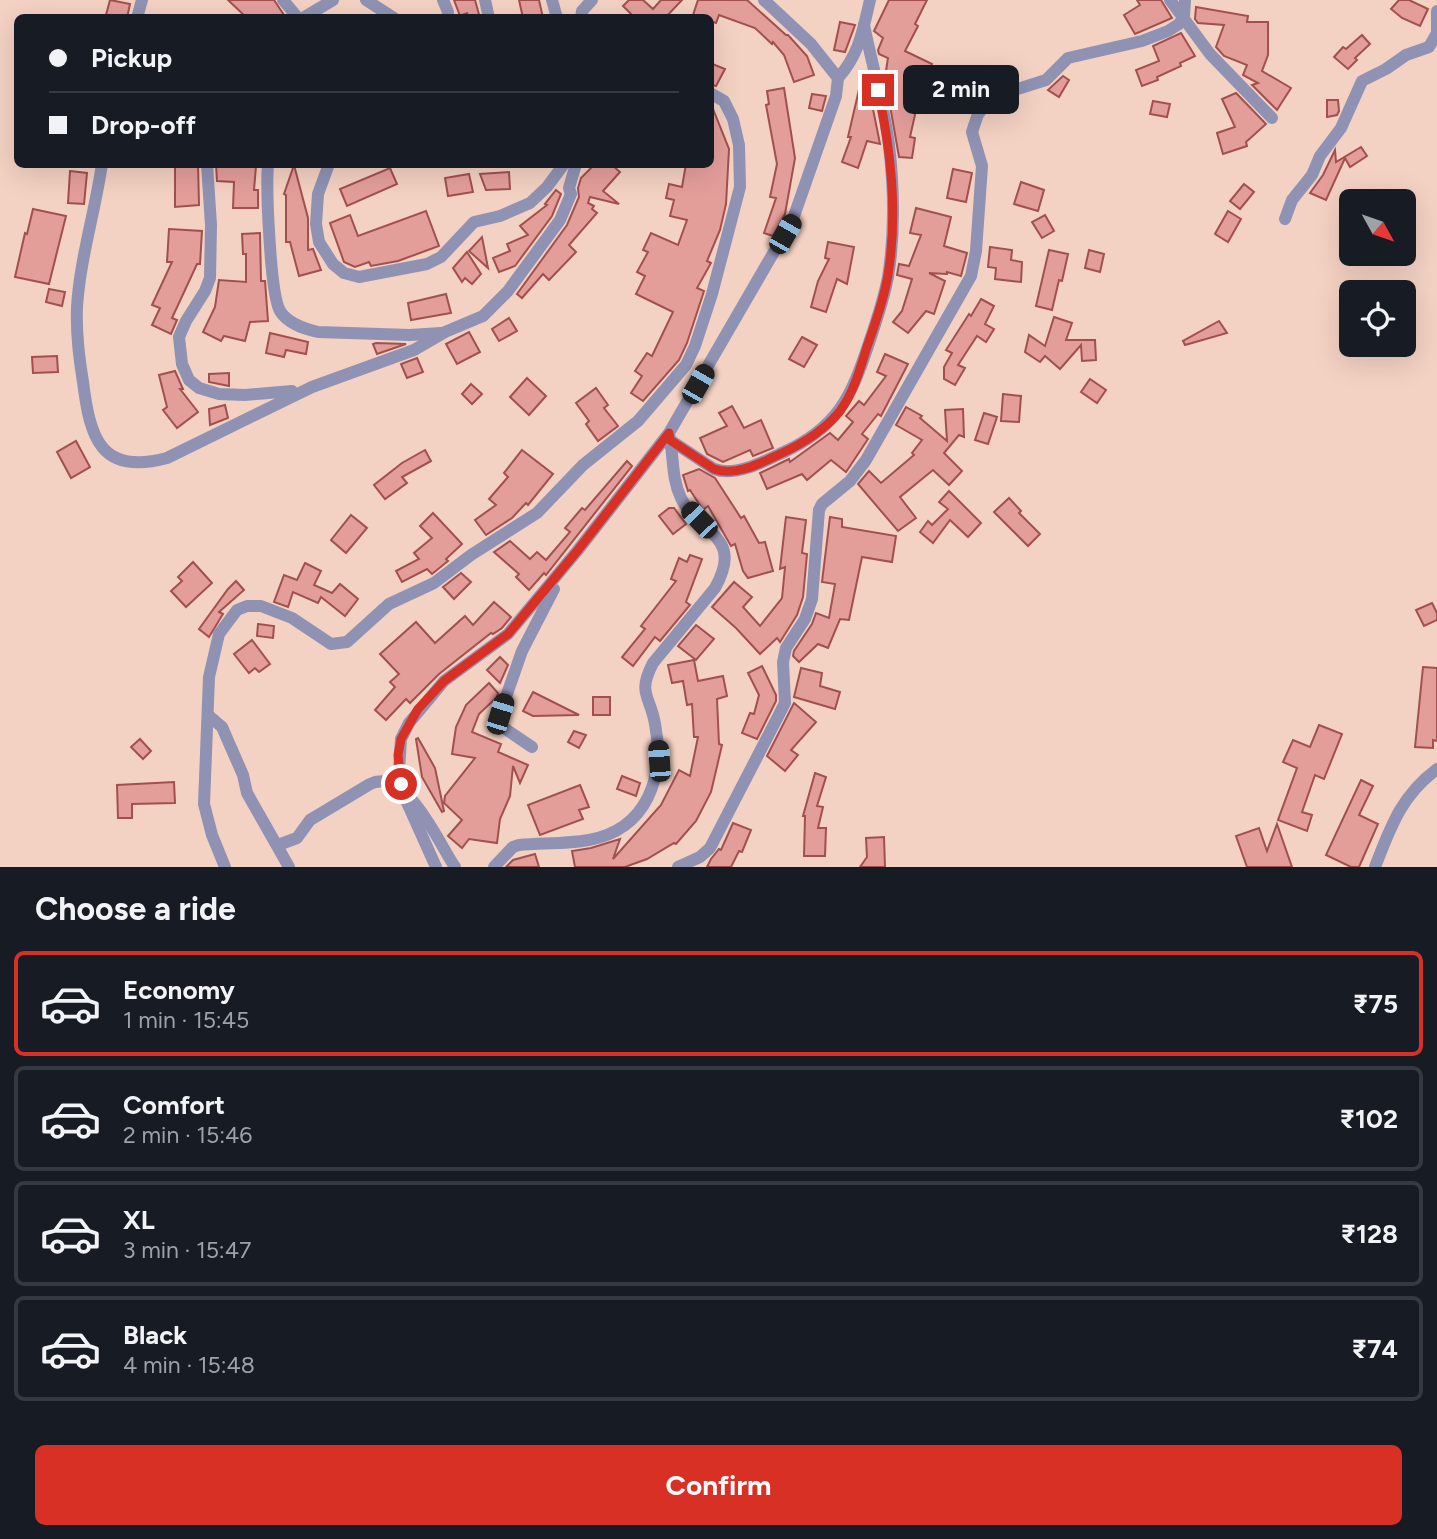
<!DOCTYPE html>
<html lang="en">
<head>
<meta charset="utf-8">
<style>
	body { margin:0; font-family:Figtree,sans-serif; background:#20242c; color:#f1f3f6; height:100vh; display:flex; flex-direction:column; font-size:26px; white-space:nowrap }
	* { box-sizing:border-box; margin:0 }
	p { font-size:23px; color:#9ea1a6 }
	.icon { flex:none; width:38px; height:38px; fill:none; stroke:currentColor; stroke-width:2; stroke-linecap:round; stroke-linejoin:round }
	.map { position:relative; height:867px; overflow:hidden }
	.sheet { display:flex; flex-direction:column; background:#171b24; flex:1 }
	.sheet>* { flex:none }
	.hud { position:absolute; left:14px; top:14px; width:700px; height:154px; border-radius:10px; box-shadow:0 7px 28px #0002; display:grid; align-content:center; height:154px; padding:0 35px; background:#171b24 }
	.needle { width:46px; rotate:130deg }
	.fabs { position:absolute; left:1339px; top:189px; display:grid; gap:14px }
	.fabs a { display:grid; place-items:center; width:77px; height:77px; border-radius:10px; background:#171b24; box-shadow:0 7px 28px #0002; font-size:35px }
	.end { position:absolute; width:32px; height:32px; margin:-16px; border:9px solid #d93025; background:#fff; box-shadow:0 0 0 4px #fff }
	.from { border-radius:50% }
	.bubble { position:absolute; height:49px; border-radius:10px; background:#171b24; box-shadow:0 7px 28px #0002; font-size:23px; font-weight:700; line-height:49px; text-align:center }
	.car { position:absolute; width:21px; height:42px; margin:-21px -10px; border-radius:9px; box-shadow:0 0 5px 2px #0007; background:linear-gradient(#222 24%,#8ab4d8 0 40%,#222 0 76%,#8ab4d8 0 86%,#222 0) }
	.hud b { display:flex; align-items:center; gap:24px; height:66px; font-size:26px }
	.hud b+b { border-top:2px solid #363941 }
	.hud i { width:18px; height:18px; background:#f1f3f6 }
	ul { padding:0; list-style:none }
	li { display:flex; align-items:center; gap:21px; height:105px; margin:0 14px 10px; padding:0 21px; border:4px solid #363941; border-radius:10px }
	li div { flex:1 }
	li b { display:block; font-size:26px }
	li em { font-style:normal; font-weight:700 }
	li.on { border-color:#d93025 }
	li>.icon { width:63px; height:63px; stroke-width:1.5 }
	h2 { padding:0 35px; font-size:32px; line-height:84px }
	.primary-button { display:flex; gap:14px; margin-top:auto; padding:14px 35px }
	.primary-button a { flex:1; height:80px; border-radius:10px; background:#d93025; color:#fff; font-size:28px; font-weight:700; line-height:80px; text-align:center }
	.map>svg:first-child { display:block }
	.building { fill:#e49e9a; stroke:#a2504e; stroke-width:2 }
	.lines { fill:none; stroke-linecap:round; stroke-linejoin:round }
	.street { stroke:#9092b3; stroke-width:12 }
	.route { stroke:#d93025; stroke-width:9 }
</style>
</head>
<body>
<div class="map">
<svg width="1437" height="867" viewBox="0 0 1437 867">
	<rect width="100%" height="100%" fill="#f3d1c3"/>
	<g class="building">
		<polygon points="110,0 130,4 127,18 106,15"/>
		<polygon points="228,0 274,0 286,18 247,18"/>
		<polygon points="454,0 475,0 480,18 469,18 467,13 460,16"/>
		<polygon points="519,0 539,0 543,18 523,18"/>
		<polygon points="629,0 643,0 653,9 661,0 682,0 665,18 635,18 623,6"/>
		<polygon points="698,0 747,0 786,35 788,35 807,56 814,75 794,82 784,55 773,42 772,44 755,28 719,15 716,23 710,21 710,18 693,15"/>
		<polygon points="889,0 927,0 915,24 918,26 905,51 932,64 924,80 921,106 917,106 910,137 915,138 912,158 899,157 885,77 888,58 879,54 878,50 883,38 874,31"/>
		<polygon points="1137,0 1161,0 1172,18 1135,34 1124,15 1140,5"/>
		<polygon points="1399,0 1409,0 1428,9 1420,26 1402,18 1391,9"/>
		<polygon points="1196,7 1248,16 1247,22 1268,22 1268,55 1262,71 1291,88 1277,110 1252,85 1258,83 1243,75 1247,65 1224,56 1216,47 1224,25 1198,23 1195,19"/>
		<polygon points="840,22 855,25 845,52 834,50"/>
		<polygon points="1181,33 1195,56 1180,63 1181,66 1157,77 1158,80 1142,86 1136,70 1159,61 1153,46"/>
		<polygon points="1362,35 1370,44 1355,58 1357,60 1348,69 1334,57 1343,47 1346,49"/>
		<polygon points="710,63 725,69 716,86 710,84"/>
		<polygon points="1063,76 1069,80 1059,97 1048,90"/>
		<polygon points="861,81 868,84 880,144 867,141 858,168 842,162 851,137 848,137"/>
		<polygon points="784,88 795,158 785,214 773,236 764,233 776,198 770,197 777,164 766,105 769,104 767,91"/>
		<polygon points="1236,93 1266,124 1246,142 1247,146 1223,154 1217,133 1235,127 1222,99"/>
		<polygon points="812,94 826,96 822,111 809,108"/>
		<polygon points="1327,100 1338,100 1339,111 1337,115 1327,117"/>
		<polygon points="1153,101 1170,104 1167,117 1150,114"/>
		<polygon points="711,104 729,149 726,204 720,230 707,261 711,263 697,288 704,291 687,343 679,360 643,401 631,393 642,376 635,371 647,353 652,356 673,312 636,294 645,276 637,272 648,252 643,250 651,233 678,245 687,220 670,216 674,200 666,198 669,184 682,187 686,164 710,164"/>
		<polygon points="1361,147 1367,156 1350,167 1345,158 1326,200 1310,193 1323,175 1335,150 1336,162"/>
		<polygon points="175,164 198,164 199,205 175,207"/>
		<polygon points="216,164 256,166 254,190 258,190 258,208 233,208 234,182 217,181"/>
		<polygon points="595,164 611,164 620,172 603,191 619,204 590,197 588,203 594,206 592,209 597,213 569,245 576,252 549,280 543,274 522,298 517,294 567,225 579,197 578,188 581,178"/>
		<polygon points="294,165 308,218 308,250 313,249 321,270 299,276 290,242 286,242 286,195 284,194"/>
		<polygon points="390,168 397,184 347,206 340,189"/>
		<polygon points="953,169 972,173 966,202 947,198"/>
		<polygon points="70,171 87,173 84,204 68,203"/>
		<polygon points="509,172 510,189 486,190 480,174"/>
		<polygon points="469,174 473,192 448,196 445,178"/>
		<polygon points="1021,182 1044,190 1038,211 1014,204"/>
		<polygon points="1244,184 1254,192 1240,209 1230,201"/>
		<polygon points="556,190 561,194 552,216 515,266 499,272 493,258 510,251 507,244 528,235 520,226 547,205 545,204"/>
		<polygon points="916,208 951,217 944,246 967,253 961,276 947,272 947,274 929,273 945,281 934,314 926,311 908,333 893,322 902,311 912,279 897,275 899,264 909,266 921,235 910,233"/>
		<polygon points="33,209 66,216 49,284 15,277 25,233 27,234"/>
		<polygon points="426,211 439,246 398,261 371,266 369,262 355,267 344,262 330,223 350,215 358,236"/>
		<polygon points="1228,211 1241,219 1228,242 1215,234"/>
		<polygon points="1045,215 1054,231 1042,238 1032,222"/>
		<polygon points="169,229 202,231 200,264 197,264 172,318 177,320 171,334 152,325 160,308 152,305 172,262 167,262"/>
		<polygon points="260,233 261,281 265,281 268,321 250,322 245,341 224,336 221,341 203,332 215,307 219,280 246,282 246,254 243,254 242,234"/>
		<polygon points="482,237 488,268 469,251"/>
		<polygon points="828,242 854,247 847,284 837,279 826,312 811,307 818,281 829,259 825,258"/>
		<polygon points="990,247 1012,250 1011,260 1022,262 1021,282 995,279 996,268 988,267"/>
		<polygon points="1049,250 1068,254 1062,281 1059,280 1052,310 1036,306"/>
		<polygon points="1089,250 1104,254 1100,272 1085,268"/>
		<polygon points="467,252 481,274 472,284 465,278 462,282 453,268"/>
		<polygon points="49,289 65,292 62,306 46,302"/>
		<polygon points="446,294 451,313 411,320 408,303"/>
		<polygon points="981,299 994,306 985,324 994,329 986,342 977,336 958,365 965,368 955,385 944,379 944,367 952,353 946,350 969,314 971,316"/>
		<polygon points="1054,317 1072,323 1066,340 1095,340 1096,360 1082,361 1081,345 1060,369 1045,356 1040,362 1025,352 1029,335 1045,346"/>
		<polygon points="509,318 517,331 499,341 492,329"/>
		<polygon points="1219,321 1227,333 1185,345 1183,341"/>
		<polygon points="469,332 480,352 457,364 446,344"/>
		<polygon points="270,333 308,342 306,354 286,350 284,357 266,353"/>
		<polygon points="802,337 817,345 804,367 789,359"/>
		<polygon points="376,343 406,344 377,354 373,344"/>
		<polygon points="885,354 908,364 881,416 878,414 862,434 868,439 846,472 831,460 807,480 802,474 767,489 760,473 789,459 790,462 830,433 838,440 853,422 846,416 859,401 864,405 886,376 877,372"/>
		<polygon points="57,356 58,372 33,373 32,357"/>
		<polygon points="417,358 423,372 407,378 401,364"/>
		<polygon points="175,371 183,389 180,389 198,412 177,428 163,410 167,407 159,375"/>
		<polygon points="229,373 229,386 209,382 209,374"/>
		<polygon points="527,378 546,396 529,415 510,397"/>
		<polygon points="1090,379 1106,390 1097,403 1081,392"/>
		<polygon points="471,384 482,394 472,404 462,394"/>
		<polygon points="596,388 608,405 604,408 618,426 598,441 586,424 589,421 576,403"/>
		<polygon points="1003,394 1021,396 1019,422 1001,421"/>
		<polygon points="225,405 228,418 210,425 209,409"/>
		<polygon points="732,406 744,428 761,420 773,448 753,456 750,450 723,462 707,454 700,438 727,426 719,413"/>
		<polygon points="906,407 922,416 920,418 947,441 945,410 963,409 964,437 959,435 944,453 962,471 949,485 933,470 900,497 916,518 898,531 858,484 869,471 881,483 914,455 912,453 922,440 896,425"/>
		<polygon points="984,413 997,417 988,444 975,440"/>
		<polygon points="76,441 90,467 71,478 57,452"/>
		<polygon points="425,450 431,461 402,477 407,483 385,499 374,485 402,463"/>
		<polygon points="522,450 553,474 528,505 526,503 512,518 486,535 475,520 496,505 489,499 508,477 504,473"/>
		<polygon points="627,461 632,466 546,575 544,573 529,590 516,577 519,574 494,552 510,541 530,559 537,552 546,560 570,532 565,528 582,508 585,510"/>
		<polygon points="699,469 715,478 741,518 744,516 759,543 765,542 773,571 748,578 743,571 735,544 731,546 708,506 703,510 690,490 688,491 683,475"/>
		<polygon points="949,491 981,523 968,537 950,520 933,543 920,532 928,521 932,525 948,509 939,502"/>
		<polygon points="1009,498 1021,511 1019,513 1040,534 1028,546 994,512"/>
		<polygon points="669,508 674,508 686,524 673,534 659,516"/>
		<polygon points="433,513 462,544 446,559 448,561 432,574 427,569 402,582 396,571 419,559 414,553 432,538 420,526"/>
		<polygon points="351,515 367,528 346,553 331,540"/>
		<polygon points="786,517 806,520 802,553 807,554 803,597 797,615 780,642 777,638 760,654 736,628 712,607 734,582 752,597 743,607 760,626 782,598 785,567 780,569"/>
		<polygon points="830,517 842,519 842,527 896,536 892,562 862,557 849,620 840,619 828,648 818,644 799,662 793,656 794,651 812,624 816,613 829,618 835,584 822,582"/>
		<polygon points="690,555 702,559 686,602 690,605 660,641 655,637 633,666 622,657 645,629 641,626 676,581 671,579 679,558 687,562"/>
		<polygon points="193,562 212,583 186,607 171,591 182,581 178,577"/>
		<polygon points="305,563 321,571 314,585 332,593 340,584 358,599 345,616 321,597 318,603 293,592 288,607 274,602 284,575 297,580"/>
		<polygon points="461,573 471,582 454,599 443,587"/>
		<polygon points="236,581 244,590 219,612 223,614 209,637 199,629 228,589"/>
		<polygon points="494,602 511,617 502,628 493,634 491,633 439,674 410,703 406,699 386,720 375,710 395,687 390,682 399,674 380,654 416,622 435,643 465,616 473,625"/>
		<polygon points="1432,603 1437,613 1437,620 1424,626 1416,610"/>
		<polygon points="258,624 274,626 273,638 257,636"/>
		<polygon points="696,625 714,639 696,660 678,646"/>
		<polygon points="252,640 270,664 259,672 255,668 249,673 234,654"/>
		<polygon points="500,657 508,665 500,683 487,670"/>
		<polygon points="694,660 698,681 723,676 727,696 717,699 719,744 722,745 711,792 696,821 676,844 674,843 647,859 625,867 575,867 572,851 591,848 620,839 613,859 661,805 679,770 690,776 698,737 694,737 692,704 687,705 683,681 672,683 668,665"/>
		<polygon points="762,666 776,695 776,701 757,739 742,733 750,713 754,714 759,695 748,673"/>
		<polygon points="1423,667 1437,668 1437,741 1433,740 1433,748 1415,747"/>
		<polygon points="801,668 822,673 820,686 840,692 835,709 794,697"/>
		<polygon points="489,683 498,693 497,697 479,714 472,732 501,744 498,752 528,765 520,783 513,766 510,796 500,819 497,843 469,839 462,848 448,836 462,820 444,803 445,796 475,758 452,754 456,727 466,705"/>
		<polygon points="533,692 579,715 533,716 523,711"/>
		<rect x="593" y="697" width="17" height="18"/>
		<polygon points="794,703 816,722 791,750 798,755 785,771 767,756"/>
		<polygon points="1319,725 1342,734 1324,779 1315,775 1302,812 1312,815 1307,831 1278,820 1297,768 1283,762 1293,740 1310,747"/>
		<polygon points="574,731 586,735 579,748 568,742"/>
		<polygon points="418,738 435,768 444,811 442,812 422,777 416,739"/>
		<polygon points="140,739 151,751 143,759 131,747"/>
		<polygon points="815,773 826,777 817,806 823,807 818,828 826,828 825,856 804,856 805,816 803,816"/>
		<polygon points="622,776 640,783 636,796 617,789"/>
		<polygon points="1361,780 1373,786 1359,815 1378,824 1359,867 1351,867 1326,855"/>
		<polygon points="174,782 175,803 132,804 132,818 118,818 117,785"/>
		<polygon points="580,785 589,807 579,810 583,819 540,835 528,805"/>
		<polygon points="733,823 751,830 742,852 739,851 731,867 707,867 711,859 719,849 721,850"/>
		<polygon points="1277,824 1292,867 1247,867 1236,836 1259,828 1267,851"/>
		<polygon points="884,837 885,867 860,867 867,857 866,838"/>
		<polygon points="535,854 539,867 506,867 513,860"/>
	</g>
	<g class="lines">
		<g class="street">
			<polyline points="283,0 298,18"/>
			<polyline points="366,0 394,18"/>
			<polyline points="443,0 448,12 447,18"/>
			<polyline points="485,0 489,18"/>
			<polyline points="552,0 557,18"/>
			<polyline points="1170,0 1210,54 1272,118"/>
			<polyline points="1437,11 1437,30"/>
			<polyline points="137,18 142,0"/>
			<polyline points="303,18 333,0"/>
			<polyline points="581,18 582,11 592,0"/>
			<path d="M838 78C859 55 863 30 870 0"/>
			<path d="M102 164C95 212 80 259 77 307 76 331 79 358 83 382 90 437 100 476 167 458L312 387 414 350 445 332 483 316 508 291 560 220 571 194 569 188 576 164"/>
			<polyline points="207,164 211,225 210,278 205,291 186,321 179,337 182,364 189,380 199,388 219,394 245,395 292,391"/>
			<path d="M268 164C266 188 270 293 280 311 288 324 305 329 318 332L410 335 441 333"/>
			<polyline points="329,164 318,194 316,224 319,242 333,264 344,273 359,277 427,264 441,257 474,222 500,216 530,203 547,187 564,164"/>
			<polyline points="1285,219 1292,200 1312,175 1320,156 1341,128 1362,81 1386,69 1406,55 1429,47 1437,33"/>
			<path d="M670 440 714 469C736 477 765 461 784 452 838 427 851 397 869 343 876 322 884 299 888 277 895 234 894 188 889 145 884 105 872 65 864 25"/>
			<polyline points="208,715 222,727 243,775 247,793 289,867"/>
			<polyline points="532,747 504,728 501,725 500,714 522,651 554,589"/>
			<path d="M278 845 297 838 310 820 370 784C406 766 439 844 455 867"/>
			<polyline points="225,867 212,835 204,804 209,677 219,634 237,610 247,606 261,606 292,618 331,644 347,642 389,604 434,583 471,555 537,513 583,465 638,421 686,365 695,346 712,294 740,187 739,145 733,119 724,101 710,93"/>
			<polyline points="436,867 405,798 399,771 401,739 409,723 444,681 508,634 578,550 669,433 793,219 836,96 838,78 811,44 764,0"/>
			<path d="M494 867 513 847 519 845C542 843 566 844 589 840 648 829 665 776 655 724 650 695 637 694 653 663L715 588C745 534 698 535 681 498 671 477 674 455 669 434"/>
			<polyline points="678,867 700,857 710,848 785,703 783,662 786,648 805,619 812,599 819,510 822,504 850,481 866,460 971,276 976,251 982,166 972,132 978,114 984,107 1008,92 1046,80 1068,58 1142,41 1168,31 1179,24 1184,17 1185,0"/>
			<path d="M1375 867C1391 826 1401 796 1437 769"/>
		</g>
	</g>
	<g class="lines">
		<path class="route" d="M401 784 398 755 401 739 418 709 444 681 508 634 578 550 669 433 670 440 714 469C735 477 761 463 780 454 802 444 825 430 840 411 854 392 860 369 867 347 875 324 884 300 888 275 898 213 891 151 878 90"/>
	</g>
</svg>
<div class="fabs">
<a><svg class="needle" viewBox="-14 -14 28 28"><path d="M0-13l5 13h-10z" fill="#e53935"/><path d="M0 13l5-13h-10z" fill="#9ea1a6"/></svg></a>
<a><svg class="icon" aria-label="locate" viewBox="0 0 24 24"><circle cx="12" cy="12" r="6"/><path d="M12 2v4M12 18v4M2 12h4M18 12h4"/></svg></a>
</div>
<i class="end from" style="left:401px;top:784px"></i>
<i class="end" style="left:878px;top:90px"></i>
<div class="bubble" style="left:903px;top:65px;width:116px">2 min</div>
<i class="car" style="left:785px;top:234px;rotate:30deg"></i>
<i class="car" style="left:698px;top:384px;rotate:30deg"></i>
<i class="car" style="left:699px;top:520px;rotate:316deg"></i>
<i class="car" style="left:500px;top:714px;rotate:17deg"></i>
<i class="car" style="left:659px;top:761px;rotate:356deg"></i>
<div class="hud">
<b><i class="from"></i>Pickup</b>
<b><i></i>Drop-off</b>
</div>
</div>
<section class="sheet">
<h2>Choose a ride</h2>
<ul>
<li class="on"><svg class="icon" aria-label="car" viewBox="0 0 24 24"><path d="M5 17H2v-5l4-1 3-4h7l3 4 3 1v5h-3M9 17h6M6 11h13"/><circle cx="7" cy="17" r="2"/><circle cx="17" cy="17" r="2"/></svg><div><b>Economy</b><p>1 min · 15:45</p></div><em>₹75</em></li>
<li><svg class="icon" aria-label="car" viewBox="0 0 24 24"><path d="M5 17H2v-5l4-1 3-4h7l3 4 3 1v5h-3M9 17h6M6 11h13"/><circle cx="7" cy="17" r="2"/><circle cx="17" cy="17" r="2"/></svg><div><b>Comfort</b><p>2 min · 15:46</p></div><em>₹102</em></li>
<li><svg class="icon" aria-label="car" viewBox="0 0 24 24"><path d="M5 17H2v-5l4-1 3-4h7l3 4 3 1v5h-3M9 17h6M6 11h13"/><circle cx="7" cy="17" r="2"/><circle cx="17" cy="17" r="2"/></svg><div><b>XL</b><p>3 min · 15:47</p></div><em>₹128</em></li>
<li><svg class="icon" aria-label="car" viewBox="0 0 24 24"><path d="M5 17H2v-5l4-1 3-4h7l3 4 3 1v5h-3M9 17h6M6 11h13"/><circle cx="7" cy="17" r="2"/><circle cx="17" cy="17" r="2"/></svg><div><b>Black</b><p>4 min · 15:48</p></div><em>₹74</em></li>
</ul>
<div class="primary-button"><a>Confirm</a></div>
</section>
</body>
</html>
